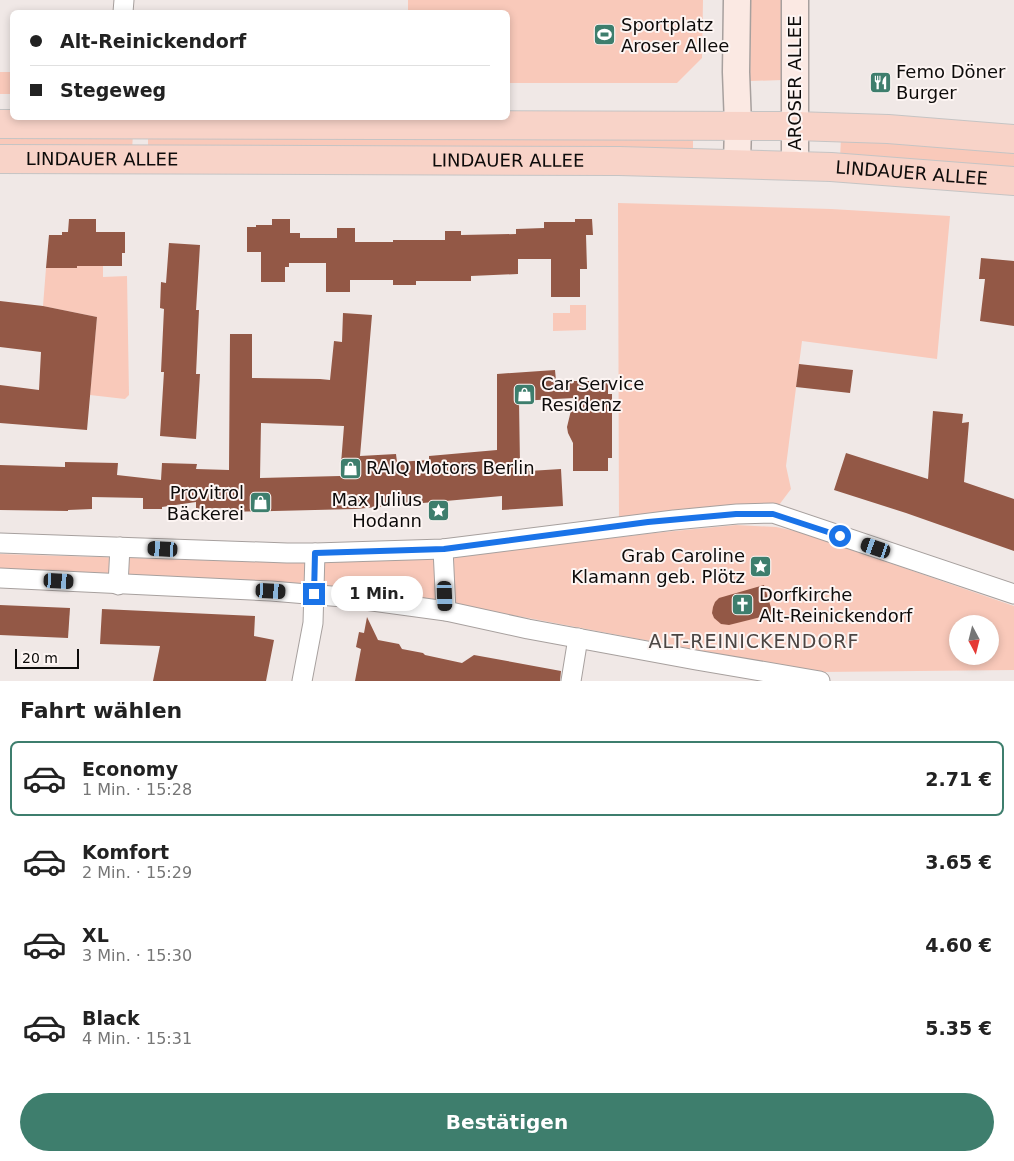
<!DOCTYPE html>
<html lang="de">
<head>
<meta charset="utf-8">
<style>
	body { margin:0; font-family:"DejaVu Sans",sans-serif; background:#f6f6f6; color:#222; height:100vh; display:flex; flex-direction:column; font-size:19px; white-space:nowrap }
	* { box-sizing:border-box; margin:0 }
	p { font-size:16px; color:#767676 }
	.icon { flex:none; width:28px; height:28px; fill:none; stroke:currentColor; stroke-width:2; stroke-linecap:round; stroke-linejoin:round }
	.map { position:relative; height:681px; overflow:hidden }
	.sheet { display:flex; flex-direction:column; background:#fff; flex:1 }
	.sheet>* { flex:none }
	.banner { position:absolute; left:10px; top:10px; width:500px; height:110px; border-radius:8px; box-shadow:0 2px 8px #0003; display:grid; align-content:center; height:110px; padding:0 20px; background:#fff }
	.needle { width:32px; rotate:173deg }
	.fabs { position:absolute; left:949px; top:615px; display:grid; gap:10px }
	.fabs a { display:grid; place-items:center; width:50px; height:50px; border-radius:50%; background:#fff; box-shadow:0 2px 8px #0003; font-size:25px }
	.scale { position:absolute; left:15px; bottom:12px; width:64px; box-sizing:border-box; padding-left:5px; border:2px solid #0d0b0a; border-top:0; font-size:14px; line-height:18px; white-space:nowrap; color:#0d0b0a; -webkit-text-stroke:4px #fdf5f3; paint-order:stroke }
	.end { position:absolute; width:22px; height:22px; margin:-11px; border:6px solid #1a73e8; background:#fff; box-shadow:0 0 0 2px #fff }
	.from { border-radius:50% }
	.bubble { position:absolute; height:35px; border-radius:18px; background:#fff; box-shadow:0 2px 8px #0003; font-size:16px; font-weight:700; line-height:35px; text-align:center }
	.car { position:absolute; width:15px; height:30px; margin:-15px -8px; border-radius:6px; box-shadow:0 0 4px 1px #0007; background:linear-gradient(#222 24%,#8ab4d8 0 40%,#222 0 76%,#8ab4d8 0 86%,#222 0) }
	.banner b { display:flex; align-items:center; gap:18px; height:48px; font-size:19px }
	.banner b+b { border-top:1px solid #e0e0e0 }
	.banner i { width:12px; height:12px; background:#222 }
	ul { padding:0; list-style:none }
	li { display:flex; align-items:center; gap:15px; height:75px; margin:0 10px 8px; padding:0 10px; border:2px solid transparent; border-radius:8px }
	li div { flex:1 }
	li b { display:block; font-size:19px }
	li em { font-style:normal; font-weight:700 }
	li.selected { border-color:#3e7e6d }
	li>.icon { width:45px; height:45px; stroke-width:1.5 }
	h2 { padding:0 20px; font-size:22px; line-height:60px }
	.cta { display:flex; gap:10px; margin-top:auto; padding:10px 20px }
	.cta a { flex:1; height:58px; border-radius:30px; background:#3e7e6d; color:#fff; font-size:20px; font-weight:700; line-height:58px; text-align:center }
	.map>svg:first-child { display:block }
	.green { fill:#f9c9ba; fill-rule:evenodd }
	.building { fill:#935846; fill-rule:evenodd }
	.lines { fill:none; stroke-linecap:round; stroke-linejoin:round }
	.minor-casing { stroke:#a7a09e; stroke-width:21 }
	.secondary-casing { stroke:#a7a09e; stroke-width:29 }
	.primary-casing { stroke:#c5c4c4; stroke-width:30 }
	.minor { stroke:#fff; stroke-width:19 }
	.secondary { stroke:#fbe9e3; stroke-width:26 }
	.primary { stroke:#f8d3c8; stroke-width:28 }
	.route { stroke:#1a73e8; stroke-width:6 }
	.labels { text-anchor:middle; stroke-width:4; stroke-linejoin:round; paint-order:stroke }
	.poi-label { font-size:18px; fill:#0d0b0a; stroke:#fdf5f3; text-anchor:start }
	.street-label { font-size:18px; fill:#0d0b0a; stroke:#fdf5f3 }
	.neighbourhood-label { font-size:19px; letter-spacing:1px; fill:#4c4644; stroke:#fdf5f3 }
</style>
</head>
<body>
<div class="map">
<svg width="1014" height="681" viewBox="0 0 1014 681">
	<rect width="100%" height="100%" fill="#f0e8e6"/>
	<g class="green">
		<polygon points="408,0 703,0 702,58 677,83 508,83 508,12 408,12"/>
		<polygon points="751,0 783,0 783,80 750,81"/>
		<rect x="0" y="72" width="12" height="22"/>
		<polygon points="0,134 133,134 132,150 0,150"/>
		<polygon points="148,134 693,136 693,152 148,150"/>
		<polygon points="841,138 1014,148 1014,172 840,158"/>
		<polygon points="618,203 831,209 950,216 937,359 802,341 786,466 791,489 773,513 619,526"/>
		<polygon points="76,260 103,266 103,277 127,276 129,395 125,399 90,395 97,317 43,306 46,268 76,268"/>
		<polygon points="570,305 586,305 586,330 553,331 553,313 570,313"/>
		<path d="M736 525 776 527 800 532 1014 606V670L821 672 782 666 469 607 351 588 293 583 0 570V554L267 562H336L470 555 654 533ZM958 624H990V656H958Z"/>
	</g>
	<g class="building">
		<polygon points="69,219 96,219 96,232 125,232 125,253 122,253 122,266 77,266 77,268 46,268 49,235 62,235 62,232 68,232"/>
		<polygon points="272,219 290,219 290,233 300,233 300,238 337,238 337,228 355,228 355,242 393,242 393,240 445,240 445,231 461,231 461,235 516,234 516,229 544,228 544,222 575,222 575,219 592,219 593,235 586,235 587,269 580,269 580,297 551,297 551,259 518,259 518,274 471,276 471,281 416,281 416,285 393,285 393,280 350,280 350,292 326,292 326,263 289,263 289,267 285,267 285,282 261,282 261,252 247,252 247,227 256,227 256,225 272,225"/>
		<polygon points="169,243 200,245 196,310 199,310 196,374 200,374 196,439 160,436 164,372 161,372 164,309 160,308 161,282 166,283"/>
		<polygon points="981,258 1014,261 1014,326 980,321 985,279 979,279"/>
		<polygon points="0,301 43,306 97,317 87,430 0,423 0,385 39,390 41,352 0,347"/>
		<path d="M343 313 372 315 360 456 396 454 397 462 429 460V456L497 450V374L555 370 556 381H608V394H612V458H608V471H573V443L568 433 567 427 574 398 519 401 520 465 528 464 529 471 561 469 563 506 502 510V496L355 509 228 512V508L196 509V502L162 507V509H143V498L92 497V509L68 510V511L0 510V465L65 467V462L118 463 117 475 161 480 162 463 197 464 196 469 229 470 230 334H252V378L320 379 330 380 334 341 342 342ZM261 423 344 426 340 476 260 478Z"/>
		<polygon points="799,364 853,370 850,393 796,387"/>
		<polygon points="933,411 963,414 962,423 969,422 964,482 1014,499 1014,551 906,513 834,490 846,453 928,479"/>
		<polygon points="764,585 773,614 729,625 721,624 714,618 712,613 713,607 715,602 719,598"/>
		<polygon points="0,605 70,608 68,638 0,635"/>
		<polygon points="102,609 255,616 254,636 274,640 266,681 153,681 160,646 100,644"/>
		<polygon points="367,617 378,640 399,644 402,649 423,653 425,655 462,663 474,655 561,671 560,681 355,681 361,649 356,647 359,632 364,633"/>
	</g>
	<g class="lines">
		<defs>
			<g id="minor">
				<polyline points="123,12 124,0"/>
				<polyline points="0,543 287,553 315,553 443,549 674,520 737,514 773,513 1014,594"/>
				<polyline points="443,549 446,611"/>
				<polyline points="0,578 271,591 343,597 446,611 528,629 696,660 820,681"/>
				<polyline points="118,585 120,547"/>
				<polyline points="302,681 313,623 315,553"/>
				<polyline points="571,681 578,638"/>
			</g>
			<g id="secondary">
				<polyline points="737,164 738,125 736,72 737,0"/>
				<polyline points="795,166 795,0"/>
			</g>
			<g id="primary">
				<polyline points="0,124 795,126 888,129 1014,139"/>
				<path id="s1" d="M0 159 619 161 831 167 1014 181"/>
			</g>
		</defs>
		<use href="#minor" class="minor-casing"/>
		<use href="#secondary" class="secondary-casing"/>
		<use href="#primary" class="primary-casing"/>
		<use href="#minor" class="minor"/>
		<use href="#secondary" class="secondary"/>
		<use href="#primary" class="primary"/>
	</g>
	<g class="lines">
		<polyline class="route" points="314,594 315,553 444,549 648,522 736,514 773,514 840,536"/>
	</g>
	<defs>
		<symbol id="stadium-square" viewBox="-11 -11 22 22"><rect x="-9" y="-9" width="18" height="18" rx="4" fill="#3e7e6d" stroke="#fdf5f3"/><path d="M0-5a6.5 5 0 1 0 0 10a6.5 5 0 1 0 0-10ZM-3.5-1.8h7v3.6h-7Z" fill="#fff"/></symbol>
		<symbol id="restaurant-square" viewBox="-11 -11 22 22"><rect x="-9" y="-9" width="18" height="18" rx="4" fill="#3e7e6d" stroke="#fdf5f3"/><path d="M-5-6h1v4h1v-4h1v4h1v-4h1v5L-1.5 .5V6h-2V.5L-5-1ZM5-6V6H3V1.5H1.5Q1.5-4 5-6Z" fill="#fff"/></symbol>
		<symbol id="shop-square" viewBox="-11 -11 22 22"><rect x="-9" y="-9" width="18" height="18" rx="4" fill="#3e7e6d" stroke="#fdf5f3"/><path d="M-5-2.5h2.3a2.7 3.5 0 0 1 5.4 0H5L5.5 6h-11ZM-1.5-2.5h3a1.5 2.3 0 0 0-3 0Z" fill="#fff"/></symbol>
		<symbol id="sight-square" viewBox="-11 -11 22 22"><rect x="-9" y="-9" width="18" height="18" rx="4" fill="#3e7e6d" stroke="#fdf5f3"/><path d="M0-6L1.8-2.2L6-1.7L2.9 1.2L3.7 5.4L0 3.3L-3.7 5.4L-2.9 1.2L-6-1.7L-1.8-2.2Z" fill="#fff"/></symbol>
		<symbol id="church-square" viewBox="-11 -11 22 22"><rect x="-9" y="-9" width="18" height="18" rx="4" fill="#3e7e6d" stroke="#fdf5f3"/><path d="M-1.2-6h2.4v3.5h3.3v2.4h-3.3V6h-2.4V-.1h-3.3v-2.4h3.3Z" fill="#fff"/></symbol>
	</defs>
	<g fill-rule="evenodd">
		<use href="#stadium-square" x="592" y="22" width="25" height="25"/>
		<use href="#restaurant-square" x="868" y="70" width="25" height="25"/>
		<use href="#shop-square" x="512" y="382" width="25" height="25"/>
		<use href="#shop-square" x="338" y="456" width="25" height="25"/>
		<use href="#shop-square" x="248" y="490" width="25" height="25"/>
		<use href="#sight-square" x="426" y="498" width="25" height="25"/>
		<use href="#sight-square" x="748" y="554" width="25" height="25"/>
		<use href="#church-square" x="730" y="592" width="25" height="25"/>
	</g>
	<g class="labels">
		<g class="poi-label">
			<text x="621" y="31">Sportplatz<tspan x="621" dy="21">Aroser Allee</tspan></text>
			<text x="896" y="78">Femo Döner<tspan x="896" dy="21">Burger</tspan></text>
			<text x="541" y="390">Car Service<tspan x="541" dy="21">Residenz</tspan></text>
			<text x="366" y="474">RAIQ Motors Berlin</text>
			<text x="244" y="499" text-anchor="end">Provitrol<tspan x="244" dy="21">Bäckerei</tspan></text>
			<text x="422" y="506" text-anchor="end">Max Julius<tspan x="422" dy="21">Hodann</tspan></text>
			<text x="745" y="562" text-anchor="end">Grab Caroline<tspan x="745" dy="21">Klamann geb. Plötz</tspan></text>
			<text x="759" y="601">Dorfkirche<tspan x="759" dy="21">Alt-Reinickendorf</tspan></text>
		</g>
		<g class="street-label">
			<text transform="translate(795 83) rotate(-90)" y="6">AROSER ALLEE</text>
			<text dy="6" stroke="none"><textPath href="#s1" startOffset="102">LINDAUER ALLEE</textPath></text>
			<text dy="6" stroke="none"><textPath href="#s1" startOffset="508">LINDAUER ALLEE</textPath></text>
			<text dy="6" stroke="none"><textPath href="#s1" startOffset="912">LINDAUER ALLEE</textPath></text>
		</g>
		<g class="neighbourhood-label">
			<text x="754" y="648">ALT-REINICKENDORF</text>
		</g>
	</g>
</svg>
<div class="fabs">
<a><svg class="needle" viewBox="-14 -14 28 28"><path d="M0-13l5 13h-10z" fill="#e53935"/><path d="M0 13l5-13h-10z" fill="#767676"/></svg></a>
</div>
<div class="scale">20 m</div>
<i class="end from" style="left:840px;top:536px"></i>
<i class="end" style="left:314px;top:594px"></i>
<div class="bubble" style="left:331px;top:576px;width:92px">1 Min.</div>
<i class="car" style="left:876px;top:548px;rotate:289deg"></i>
<i class="car" style="left:163px;top:549px;rotate:273deg"></i>
<i class="car" style="left:59px;top:581px;rotate:93deg"></i>
<i class="car" style="left:271px;top:591px;rotate:93deg"></i>
<i class="car" style="left:445px;top:596px;rotate:178deg"></i>
<div class="banner">
<b><i class="from"></i>Alt-Reinickendorf</b>
<b><i></i>Stegeweg</b>
</div>
</div>
<section class="sheet">
<h2>Fahrt wählen</h2>
<ul>
<li class="selected"><svg class="icon" aria-label="car" viewBox="0 0 24 24"><path d="M5 17H2v-5l4-1 3-4h7l3 4 3 1v5h-3M9 17h6M6 11h13"/><circle cx="7" cy="17" r="2"/><circle cx="17" cy="17" r="2"/></svg><div><b>Economy</b><p>1 Min. · 15:28</p></div><em>2.71 €</em></li>
<li><svg class="icon" aria-label="car" viewBox="0 0 24 24"><path d="M5 17H2v-5l4-1 3-4h7l3 4 3 1v5h-3M9 17h6M6 11h13"/><circle cx="7" cy="17" r="2"/><circle cx="17" cy="17" r="2"/></svg><div><b>Komfort</b><p>2 Min. · 15:29</p></div><em>3.65 €</em></li>
<li><svg class="icon" aria-label="car" viewBox="0 0 24 24"><path d="M5 17H2v-5l4-1 3-4h7l3 4 3 1v5h-3M9 17h6M6 11h13"/><circle cx="7" cy="17" r="2"/><circle cx="17" cy="17" r="2"/></svg><div><b>XL</b><p>3 Min. · 15:30</p></div><em>4.60 €</em></li>
<li><svg class="icon" aria-label="car" viewBox="0 0 24 24"><path d="M5 17H2v-5l4-1 3-4h7l3 4 3 1v5h-3M9 17h6M6 11h13"/><circle cx="7" cy="17" r="2"/><circle cx="17" cy="17" r="2"/></svg><div><b>Black</b><p>4 Min. · 15:31</p></div><em>5.35 €</em></li>
</ul>
<div class="cta"><a>Bestätigen</a></div>
</section>
</body>
</html>
